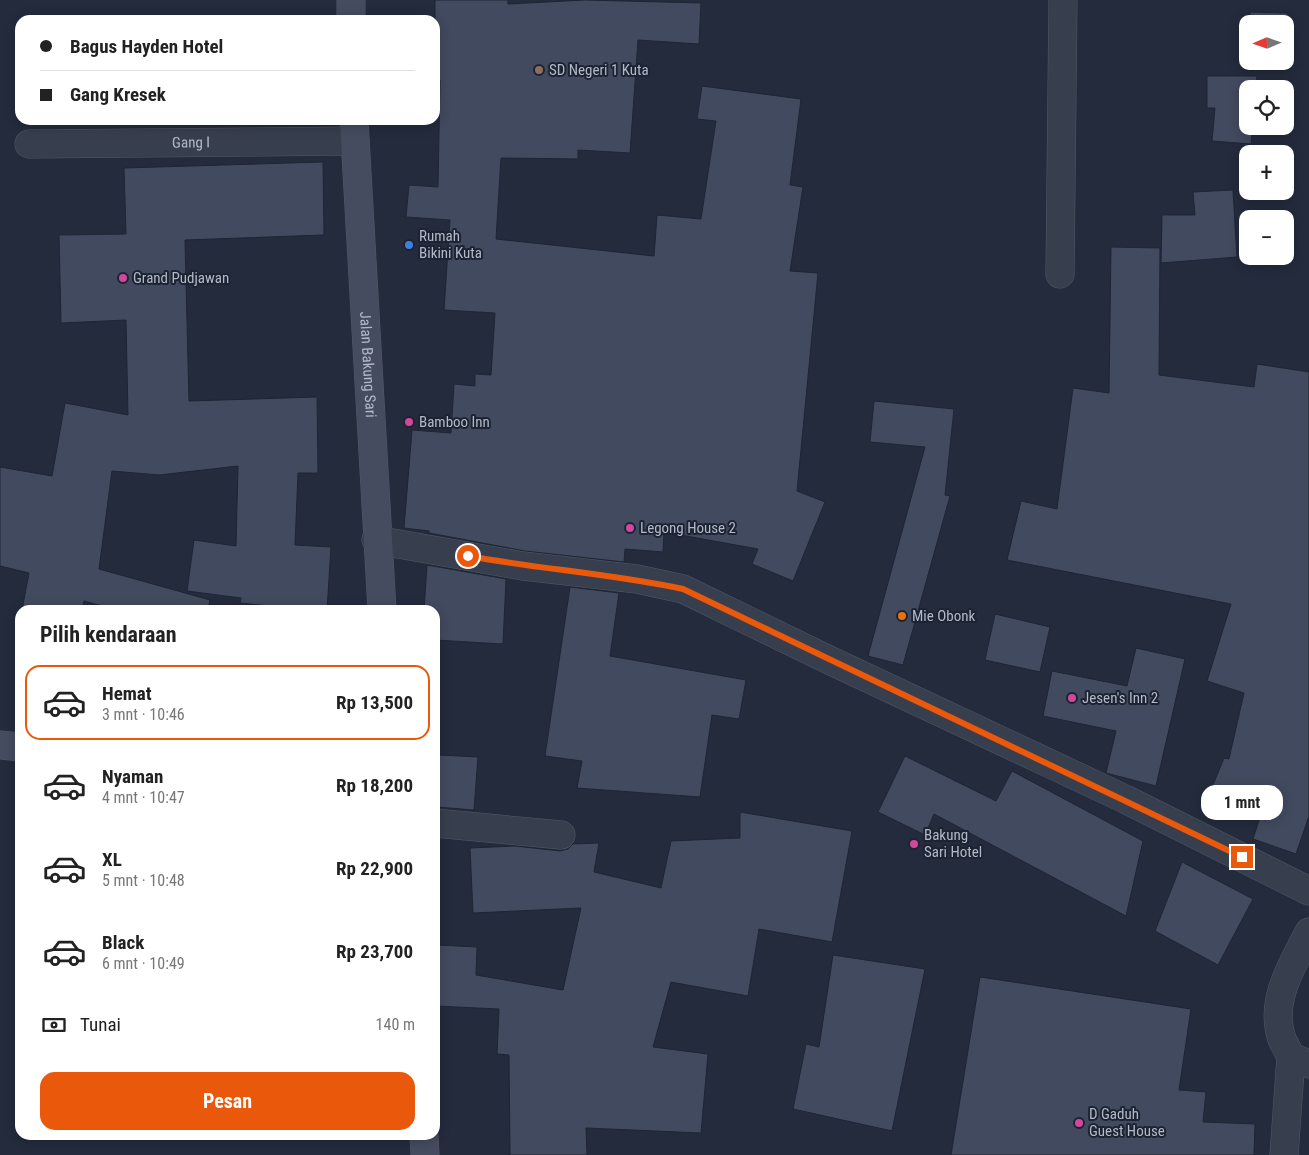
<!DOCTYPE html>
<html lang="id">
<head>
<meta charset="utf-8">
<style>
	body { margin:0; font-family:"Roboto Condensed",sans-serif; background:#f2f2f2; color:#222; height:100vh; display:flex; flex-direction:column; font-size:19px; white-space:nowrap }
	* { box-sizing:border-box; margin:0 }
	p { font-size:16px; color:#767676 }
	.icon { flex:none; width:28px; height:28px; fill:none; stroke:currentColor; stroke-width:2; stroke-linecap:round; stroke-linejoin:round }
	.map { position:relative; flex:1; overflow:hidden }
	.details { position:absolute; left:15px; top:605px; width:425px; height:535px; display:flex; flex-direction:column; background:#fff; border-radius:15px; box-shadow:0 2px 12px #0003 }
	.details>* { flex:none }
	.hud { position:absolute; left:15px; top:15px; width:425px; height:110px; border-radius:15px; box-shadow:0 2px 12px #0003; display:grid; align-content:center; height:110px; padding:0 25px; background:#fff }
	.needle { width:32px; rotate:268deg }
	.controls { position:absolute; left:1239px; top:15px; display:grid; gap:10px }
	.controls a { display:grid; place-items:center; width:55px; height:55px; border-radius:10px; background:#fff; box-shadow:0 2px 12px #0003; font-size:25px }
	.end { position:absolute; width:22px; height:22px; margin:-11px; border:6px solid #ea580c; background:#fff; box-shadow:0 0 0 2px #fff }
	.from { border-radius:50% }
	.bubble { position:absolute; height:35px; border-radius:15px; background:#fff; box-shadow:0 2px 12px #0003; font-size:16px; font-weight:700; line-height:35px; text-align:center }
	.hud b { display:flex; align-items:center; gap:18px; height:48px; font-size:19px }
	.hud b+b { border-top:1px solid #e0e0e0 }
	.hud i { width:12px; height:12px; background:#222 }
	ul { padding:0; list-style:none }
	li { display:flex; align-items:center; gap:15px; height:75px; margin:0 10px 8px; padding:0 15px; border:2px solid transparent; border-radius:15px }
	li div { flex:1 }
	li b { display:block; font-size:19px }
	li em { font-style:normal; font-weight:700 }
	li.current { border-color:#ea580c }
	li>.icon { width:45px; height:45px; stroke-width:1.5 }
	h2 { padding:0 25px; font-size:22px; line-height:60px }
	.pay { display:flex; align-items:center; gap:12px; height:55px; padding:0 25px; font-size:19px }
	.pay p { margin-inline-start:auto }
	.primary-button { display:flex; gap:10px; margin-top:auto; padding:10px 25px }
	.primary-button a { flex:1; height:58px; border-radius:15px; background:#ea580c; color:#fff; font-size:20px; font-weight:700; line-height:58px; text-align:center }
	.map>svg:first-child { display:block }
	.building { fill:#424a5f; stroke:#1e2534 }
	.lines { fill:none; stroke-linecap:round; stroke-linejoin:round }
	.minor-casing { stroke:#525968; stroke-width:29 }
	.tertiary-casing { stroke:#525968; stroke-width:29 }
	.secondary-casing { stroke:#525968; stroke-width:29 }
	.minor { stroke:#373e4d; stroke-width:28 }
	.tertiary { stroke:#373e4d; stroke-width:28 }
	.secondary { stroke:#454c60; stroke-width:28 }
	.route { stroke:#ea580c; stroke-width:6 }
	.education-dot { fill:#8d6e63; stroke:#1c2332; stroke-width:2 }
	.shop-dot { fill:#3f7fe0; stroke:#1c2332; stroke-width:2 }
	.hotel-dot { fill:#d1479c; stroke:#1c2332; stroke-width:2 }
	.food-dot { fill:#e8710a; stroke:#1c2332; stroke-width:2 }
	.labels { text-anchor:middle; stroke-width:4; stroke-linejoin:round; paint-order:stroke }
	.poi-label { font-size:15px; fill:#b3b9c9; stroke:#1c2332; text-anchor:start }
	.street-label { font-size:15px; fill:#b3b9c9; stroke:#1c2332 }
</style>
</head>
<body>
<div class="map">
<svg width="1309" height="1155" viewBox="0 0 1309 1155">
	<rect width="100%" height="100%" fill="#232b3d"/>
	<g class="building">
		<polygon points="435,0 508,0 508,4 585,0 701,3 699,44 638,40 630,153 578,150 578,159 501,158 496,239 654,256 657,215 701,219 716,121 697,119 702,86 801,99 790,185 803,187 790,271 818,273 797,491 825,502 793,581 752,564 758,549 664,532 663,552 625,549 624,562 525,551 429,533 429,531 404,528 412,430 451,433 454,384 475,386 475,374 491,375 495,313 444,310 450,220 406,217 409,185 438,187 440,80 435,80"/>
		<polygon points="1250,12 1287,13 1287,70 1250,70 1250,61 1285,61 1285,24 1250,24"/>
		<polygon points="1207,76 1257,76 1256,89 1248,89 1248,126 1253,126 1251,144 1212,141 1215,108 1207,108"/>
		<polygon points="323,162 324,235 185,240 189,401 317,397 318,473 298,473 295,545 331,547 327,610 288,610 288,608 240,603 241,598 187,591 194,540 236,546 238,466 159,475 112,471 99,569 210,600 208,610 117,610 84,601 82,610 22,610 29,573 0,566 0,467 52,476 65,403 128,415 126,320 61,323 59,235 126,234 124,168"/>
		<polygon points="1233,190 1237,257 1161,263 1162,215 1195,215 1193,192"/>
		<polygon points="1111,247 1160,248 1159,375 1254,387 1257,364 1309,372 1309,816 1296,854 1253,839 1260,817 1208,797 1224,758 1229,759 1244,693 1207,681 1231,604 1007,560 1021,501 1057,509 1073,388 1109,393"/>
		<polygon points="874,401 954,409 945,495 950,496 903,665 868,656 925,447 870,442"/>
		<polygon points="427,565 506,579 503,644 435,640 435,610 424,610"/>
		<polygon points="570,587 619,593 610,656 746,680 739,719 712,715 700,797 577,788 582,761 545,756"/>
		<polygon points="995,614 1050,627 1040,672 985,660"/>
		<polygon points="1136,648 1185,659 1156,786 1106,773 1116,731 1043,716 1052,671 1127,686"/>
		<polygon points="439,755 478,757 474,810 436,807"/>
		<polygon points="905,756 996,801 1012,771 1143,841 1126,916 934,814 925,835 878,812"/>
		<polygon points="740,812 852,831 832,942 759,929 748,996 671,982 653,1047 708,1054 701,1133 586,1128 587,1155 510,1155 509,1055 497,1054 499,1009 435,1006 437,945 477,947 476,975 563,990 581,908 473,913 470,848 515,846 560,851 568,849 573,844 599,843 594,872 661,888 671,841 740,838"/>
		<polygon points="1182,862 1253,899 1218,965 1155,931"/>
		<polygon points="833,955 925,969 892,1131 793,1109 806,1044 819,1047"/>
		<polygon points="980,977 1191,1009 1179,1090 1206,1092 1203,1122 1255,1124 1254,1155 951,1155"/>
	</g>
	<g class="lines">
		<defs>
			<g id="minor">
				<path id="s1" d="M29 144 354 141"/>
				<polyline points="1060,274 1063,0"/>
				<polyline points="376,540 523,566 637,579 683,589 827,659 1125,799 1309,891"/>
				<polyline points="435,823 561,835"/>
				<polyline points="1284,1155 1291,1057"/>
			</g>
			<path id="tertiary" d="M1309 932C1293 964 1270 999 1281 1036 1283 1043 1288 1050 1291 1057L1309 1064"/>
			<g id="secondary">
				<polyline points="351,0 351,20"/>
				<path id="s2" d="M354 120 382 610"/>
				<polyline points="0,745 20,747"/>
				<polyline points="424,1135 425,1155"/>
			</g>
		</defs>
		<use href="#minor" class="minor-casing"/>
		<use href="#tertiary" class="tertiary-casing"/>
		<use href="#secondary" class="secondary-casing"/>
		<use href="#minor" class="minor"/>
		<use href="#tertiary" class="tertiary"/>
		<use href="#secondary" class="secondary"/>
	</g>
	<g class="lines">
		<path class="route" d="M468 556C540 569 612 574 683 589L1242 857"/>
	</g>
	<circle class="education-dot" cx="539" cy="70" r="5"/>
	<circle class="shop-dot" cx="409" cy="245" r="5"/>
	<g class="hotel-dot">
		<circle cx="123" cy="278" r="5"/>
		<circle cx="409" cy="422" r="5"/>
		<circle cx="630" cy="528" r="5"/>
		<circle cx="1072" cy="698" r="5"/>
		<circle cx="914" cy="844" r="5"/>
		<circle cx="1079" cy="1123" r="5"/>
	</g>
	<circle class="food-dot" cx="902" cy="616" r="5"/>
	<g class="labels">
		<g class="poi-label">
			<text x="549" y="75">SD Negeri 1 Kuta</text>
			<text x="419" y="241">Rumah<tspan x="419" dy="17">Bikini Kuta</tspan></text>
			<text x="133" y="283">Grand Pudjawan</text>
			<text x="419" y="427">Bamboo Inn</text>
			<text x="640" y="533">Legong House 2</text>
			<text x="912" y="621">Mie Obonk</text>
			<text x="1082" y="703">Jesen's Inn 2</text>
			<text x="924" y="840">Bakung<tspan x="924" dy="17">Sari Hotel</tspan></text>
			<text x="1089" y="1119">D Gaduh<tspan x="1089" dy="17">Guest House</tspan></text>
		</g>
		<g class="street-label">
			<text dy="5" stroke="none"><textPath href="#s1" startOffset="162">Gang I</textPath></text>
			<text dy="5" stroke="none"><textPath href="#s2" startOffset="245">Jalan Bakung Sari</textPath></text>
		</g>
	</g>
</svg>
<div class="controls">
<a><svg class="needle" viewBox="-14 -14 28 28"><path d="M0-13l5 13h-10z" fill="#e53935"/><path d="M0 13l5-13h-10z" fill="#767676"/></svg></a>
<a><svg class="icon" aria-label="locate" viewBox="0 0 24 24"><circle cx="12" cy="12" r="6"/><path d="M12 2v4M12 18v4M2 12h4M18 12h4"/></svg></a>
<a>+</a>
<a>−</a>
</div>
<i class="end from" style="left:468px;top:556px"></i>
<i class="end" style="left:1242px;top:857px"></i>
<div class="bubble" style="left:1201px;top:785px;width:82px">1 mnt</div>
<div class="hud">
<b><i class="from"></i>Bagus Hayden Hotel</b>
<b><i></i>Gang Kresek</b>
</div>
<section class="details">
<h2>Pilih kendaraan</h2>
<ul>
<li class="current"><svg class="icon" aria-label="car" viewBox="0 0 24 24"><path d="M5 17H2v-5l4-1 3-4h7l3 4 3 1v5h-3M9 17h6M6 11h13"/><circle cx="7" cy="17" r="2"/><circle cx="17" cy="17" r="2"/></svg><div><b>Hemat</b><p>3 mnt · 10:46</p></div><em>Rp 13,500</em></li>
<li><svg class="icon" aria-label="car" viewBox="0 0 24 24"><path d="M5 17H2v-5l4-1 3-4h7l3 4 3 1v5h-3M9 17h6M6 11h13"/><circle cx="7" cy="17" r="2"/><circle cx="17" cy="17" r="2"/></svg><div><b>Nyaman</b><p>4 mnt · 10:47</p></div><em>Rp 18,200</em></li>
<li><svg class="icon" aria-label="car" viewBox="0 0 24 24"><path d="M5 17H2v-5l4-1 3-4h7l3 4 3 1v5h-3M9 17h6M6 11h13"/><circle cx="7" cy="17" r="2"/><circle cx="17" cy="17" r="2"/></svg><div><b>XL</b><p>5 mnt · 10:48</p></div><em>Rp 22,900</em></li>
<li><svg class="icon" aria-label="car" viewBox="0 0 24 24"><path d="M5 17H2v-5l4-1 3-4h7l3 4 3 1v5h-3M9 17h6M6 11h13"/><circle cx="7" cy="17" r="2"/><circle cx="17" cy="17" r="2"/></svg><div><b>Black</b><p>6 mnt · 10:49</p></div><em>Rp 23,700</em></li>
</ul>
<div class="pay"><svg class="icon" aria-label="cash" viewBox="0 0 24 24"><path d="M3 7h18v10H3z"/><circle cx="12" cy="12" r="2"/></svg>Tunai<p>140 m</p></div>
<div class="primary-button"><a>Pesan</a></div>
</section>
</div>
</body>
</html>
